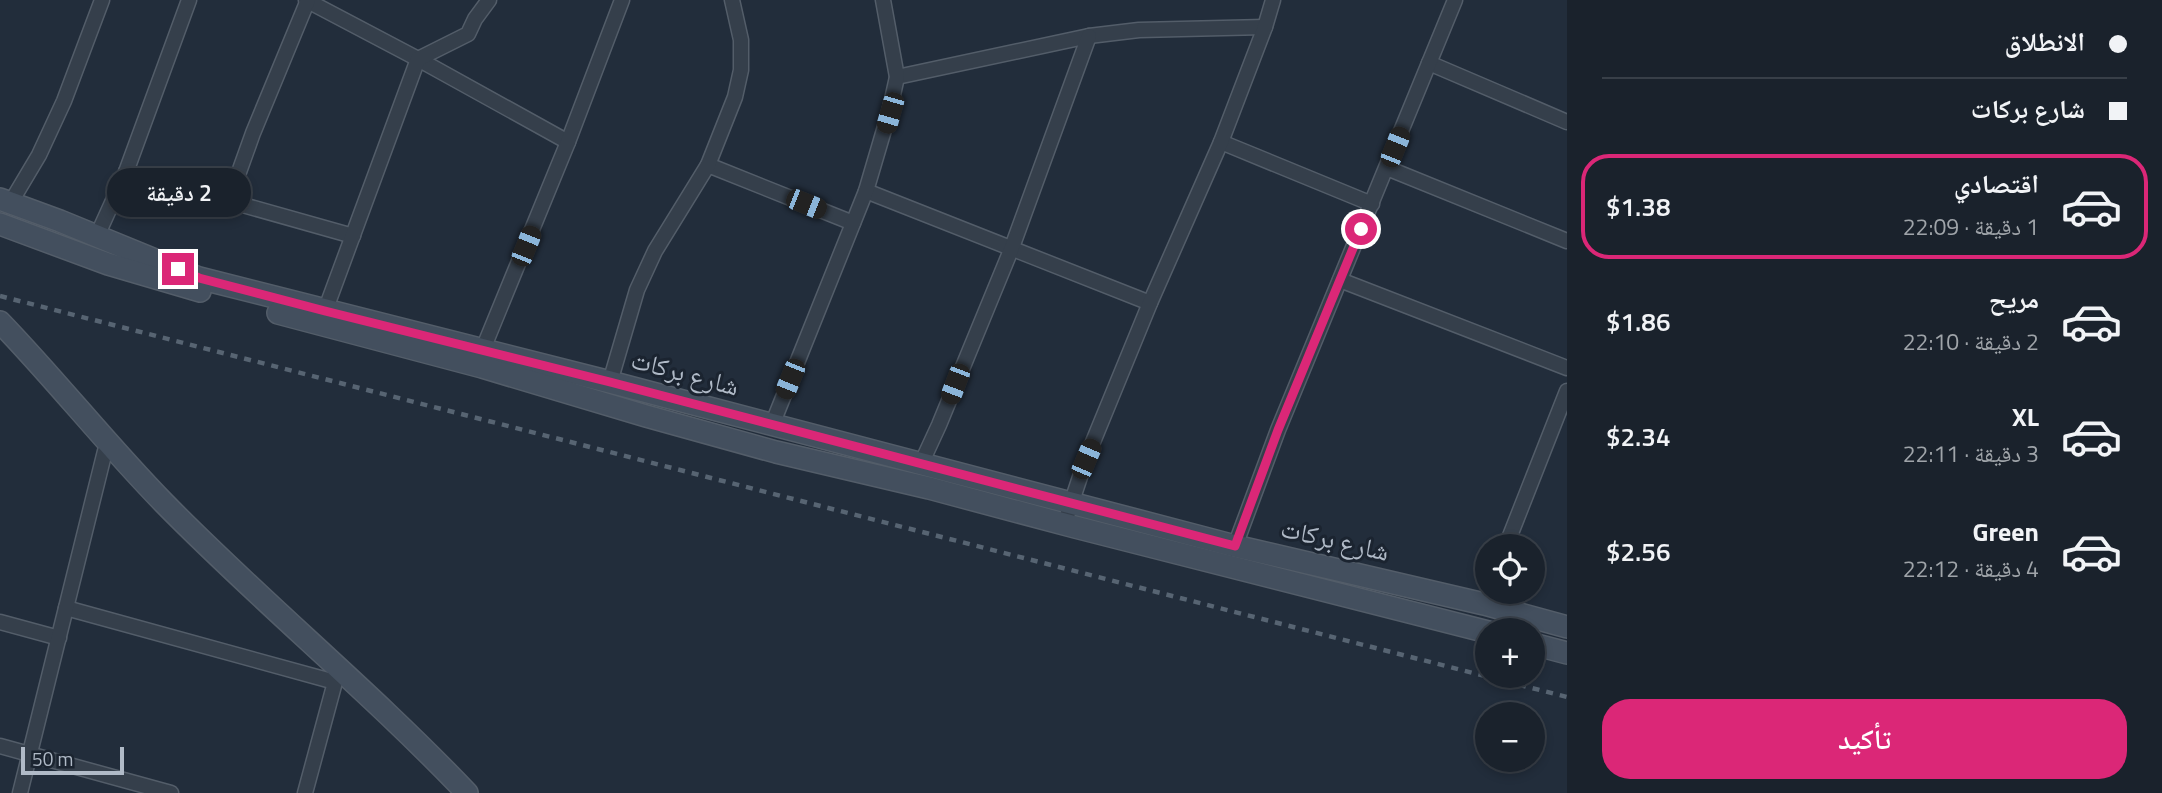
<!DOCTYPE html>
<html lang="ar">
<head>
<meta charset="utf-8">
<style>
	body { margin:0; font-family:"Titillium Web","Noto Naskh Arabic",sans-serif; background:#232a34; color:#f1f3f6; direction:rtl; height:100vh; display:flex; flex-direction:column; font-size:26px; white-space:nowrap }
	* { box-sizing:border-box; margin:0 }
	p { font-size:23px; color:#9fa4a9 }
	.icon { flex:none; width:38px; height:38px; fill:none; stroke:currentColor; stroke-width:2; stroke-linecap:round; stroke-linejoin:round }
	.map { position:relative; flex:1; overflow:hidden; direction:ltr }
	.panel { display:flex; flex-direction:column; background:#1a222c; width:595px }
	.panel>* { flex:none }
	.top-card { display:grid; align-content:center; height:154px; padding:0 35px; background:#1a222c }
	.buttons { position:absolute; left:1475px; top:534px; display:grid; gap:14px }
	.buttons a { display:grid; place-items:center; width:70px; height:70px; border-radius:50%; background:#1a222c; box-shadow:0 4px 10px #0003,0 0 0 2px #383f48; font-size:35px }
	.scale { position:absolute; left:21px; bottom:18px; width:103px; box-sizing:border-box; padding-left:7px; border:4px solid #b0bac7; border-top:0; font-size:19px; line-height:24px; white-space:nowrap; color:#b0bac7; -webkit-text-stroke:5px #1b2430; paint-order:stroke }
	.end { position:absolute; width:32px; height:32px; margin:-16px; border:9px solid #db2777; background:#fff; box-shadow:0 0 0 4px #fff }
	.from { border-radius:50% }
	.bubble { position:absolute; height:49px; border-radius:24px; background:#1a222c; box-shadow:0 4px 10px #0003,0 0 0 2px #383f48; font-size:23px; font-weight:600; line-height:49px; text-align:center; direction:rtl }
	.car { position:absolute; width:21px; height:42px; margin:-21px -10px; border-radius:9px; box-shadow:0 0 5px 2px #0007; background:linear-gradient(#222 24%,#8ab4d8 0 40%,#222 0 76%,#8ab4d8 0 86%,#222 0) }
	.top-card b { display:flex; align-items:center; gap:24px; height:66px; font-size:26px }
	.top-card b+b { border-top:2px solid #383f48 }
	.top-card i { width:18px; height:18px; background:#f1f3f6 }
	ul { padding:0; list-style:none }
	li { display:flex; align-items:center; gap:21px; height:105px; margin:0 14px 10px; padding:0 21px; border:4px solid transparent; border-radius:28px }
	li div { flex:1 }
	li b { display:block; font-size:26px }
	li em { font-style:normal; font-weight:600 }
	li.on { border-color:#db2777 }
	li>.icon { width:63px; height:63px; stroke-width:1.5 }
	.primary-button { display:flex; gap:14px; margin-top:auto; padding:14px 35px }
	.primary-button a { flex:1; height:80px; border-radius:28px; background:#db2777; color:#fff; font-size:28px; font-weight:600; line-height:80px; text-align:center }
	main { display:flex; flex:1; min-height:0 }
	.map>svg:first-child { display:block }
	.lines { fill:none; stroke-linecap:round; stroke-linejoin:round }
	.street-casing { stroke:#535d69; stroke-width:17 }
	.secondary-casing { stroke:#535d69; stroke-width:24 }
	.street { stroke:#353f4b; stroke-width:14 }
	.secondary { stroke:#434f5e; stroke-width:21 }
	.rail { stroke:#576472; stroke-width:4.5; stroke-dasharray:7 7; stroke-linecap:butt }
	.route { stroke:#db2777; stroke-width:9 }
	.labels { text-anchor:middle; stroke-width:6; stroke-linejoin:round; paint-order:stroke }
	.street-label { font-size:26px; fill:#b0bac7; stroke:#1b2430 }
</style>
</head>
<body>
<main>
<section class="panel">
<div class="top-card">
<b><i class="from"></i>الانطلاق</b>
<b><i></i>شارع بركات</b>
</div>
<ul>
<li class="on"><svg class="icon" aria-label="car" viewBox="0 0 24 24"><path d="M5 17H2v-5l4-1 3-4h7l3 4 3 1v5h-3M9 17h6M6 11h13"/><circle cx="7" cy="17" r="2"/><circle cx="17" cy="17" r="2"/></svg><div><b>اقتصادي</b><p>1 دقيقة · 22:09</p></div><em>$1.38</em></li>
<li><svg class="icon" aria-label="car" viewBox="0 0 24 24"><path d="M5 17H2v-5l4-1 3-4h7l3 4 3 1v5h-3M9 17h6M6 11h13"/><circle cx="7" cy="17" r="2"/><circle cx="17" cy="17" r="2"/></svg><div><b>مريح</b><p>2 دقيقة · 22:10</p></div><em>$1.86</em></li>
<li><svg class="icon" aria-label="car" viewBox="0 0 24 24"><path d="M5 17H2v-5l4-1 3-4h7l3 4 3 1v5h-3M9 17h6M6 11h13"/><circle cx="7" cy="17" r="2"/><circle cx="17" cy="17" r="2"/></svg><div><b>XL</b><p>3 دقيقة · 22:11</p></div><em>$2.34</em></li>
<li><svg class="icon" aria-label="car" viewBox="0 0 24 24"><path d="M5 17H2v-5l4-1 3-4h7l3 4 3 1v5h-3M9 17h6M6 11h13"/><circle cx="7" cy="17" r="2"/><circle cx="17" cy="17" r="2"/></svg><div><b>Green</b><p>4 دقيقة · 22:12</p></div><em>$2.56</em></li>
</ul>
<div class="primary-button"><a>تأكيد</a></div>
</section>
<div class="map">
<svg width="1567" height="793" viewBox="0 0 1567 793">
	<rect width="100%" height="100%" fill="#222d3b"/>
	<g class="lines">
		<defs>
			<g id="street">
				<polyline points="306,0 418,59 568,142"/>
				<polyline points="1429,63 1567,122"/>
				<polyline points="897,77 1089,36 1139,30 1265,27"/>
				<polyline points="1221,142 1372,204"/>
				<polyline points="708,165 853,223"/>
				<polyline points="1387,168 1567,241"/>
				<polyline points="126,172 353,236"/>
				<polyline points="866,191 1150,303"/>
				<polyline points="229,200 253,133 308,0"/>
				<polyline points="11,202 39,155 64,101 102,0"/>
				<polyline points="97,236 126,172 189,0"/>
				<polyline points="1340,280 1567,368"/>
				<polyline points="325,311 418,59 468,34 475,19 489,0"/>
				<polyline points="483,349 568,142 622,0"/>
				<polyline points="610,382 637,290 655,251 708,165 735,97 741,70 741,40 732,0"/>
				<polyline points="772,425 866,191 889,113 897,77 883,0"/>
				<polyline points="921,464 939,425 1011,250 1089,36"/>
				<polyline points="1064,525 1086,459 1150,303 1221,142 1265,27 1273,0"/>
				<polyline points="1235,546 1278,430 1455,0"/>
				<polyline points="1506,546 1567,391"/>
				<polyline points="66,608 335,682 305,793"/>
				<polyline points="0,622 59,638"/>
				<polyline points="0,746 171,793"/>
				<polyline points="20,793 105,451"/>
			</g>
			<g id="secondary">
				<polyline points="0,199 60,221 199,278 610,382 1235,546 1484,604 1567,627"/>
				<polyline points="0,224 108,264 200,291"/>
				<polyline points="278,313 482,367 646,416 776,452 929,488 1075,527 1488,632"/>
				<path d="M0 322C57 381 107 445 164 503 262 603 371 692 467 793"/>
				<polyline points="1533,644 1567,653"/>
			</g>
		</defs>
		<use href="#street" class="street-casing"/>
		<use href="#secondary" class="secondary-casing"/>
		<use href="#street" class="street"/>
		<use href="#secondary" class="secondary"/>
		<polyline class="rail" points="0,296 1567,697"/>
	</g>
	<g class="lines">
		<polyline class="route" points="178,269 199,278 325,311 610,382 1235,546 1278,430 1361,229"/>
	</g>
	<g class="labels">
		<g class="street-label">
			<text transform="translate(685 373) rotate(15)" y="9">شارع بركات</text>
			<text transform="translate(1335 540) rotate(13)" y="9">شارع بركات</text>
		</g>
	</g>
</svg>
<div class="buttons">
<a><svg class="icon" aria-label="locate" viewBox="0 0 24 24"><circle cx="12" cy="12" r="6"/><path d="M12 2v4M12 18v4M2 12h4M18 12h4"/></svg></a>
<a>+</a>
<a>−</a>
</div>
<div class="scale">50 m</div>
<i class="end from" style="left:1361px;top:229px"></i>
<i class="end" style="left:178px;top:269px"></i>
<div class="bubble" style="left:107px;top:168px;width:144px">2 دقيقة</div>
<i class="car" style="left:890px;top:113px;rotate:196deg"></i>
<i class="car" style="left:1395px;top:147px;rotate:22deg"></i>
<i class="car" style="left:806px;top:204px;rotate:112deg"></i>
<i class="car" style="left:526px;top:246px;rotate:22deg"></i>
<i class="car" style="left:790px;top:379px;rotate:202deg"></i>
<i class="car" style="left:955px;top:384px;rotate:201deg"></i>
<i class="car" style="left:1086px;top:459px;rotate:23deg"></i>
</div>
</main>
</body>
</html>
